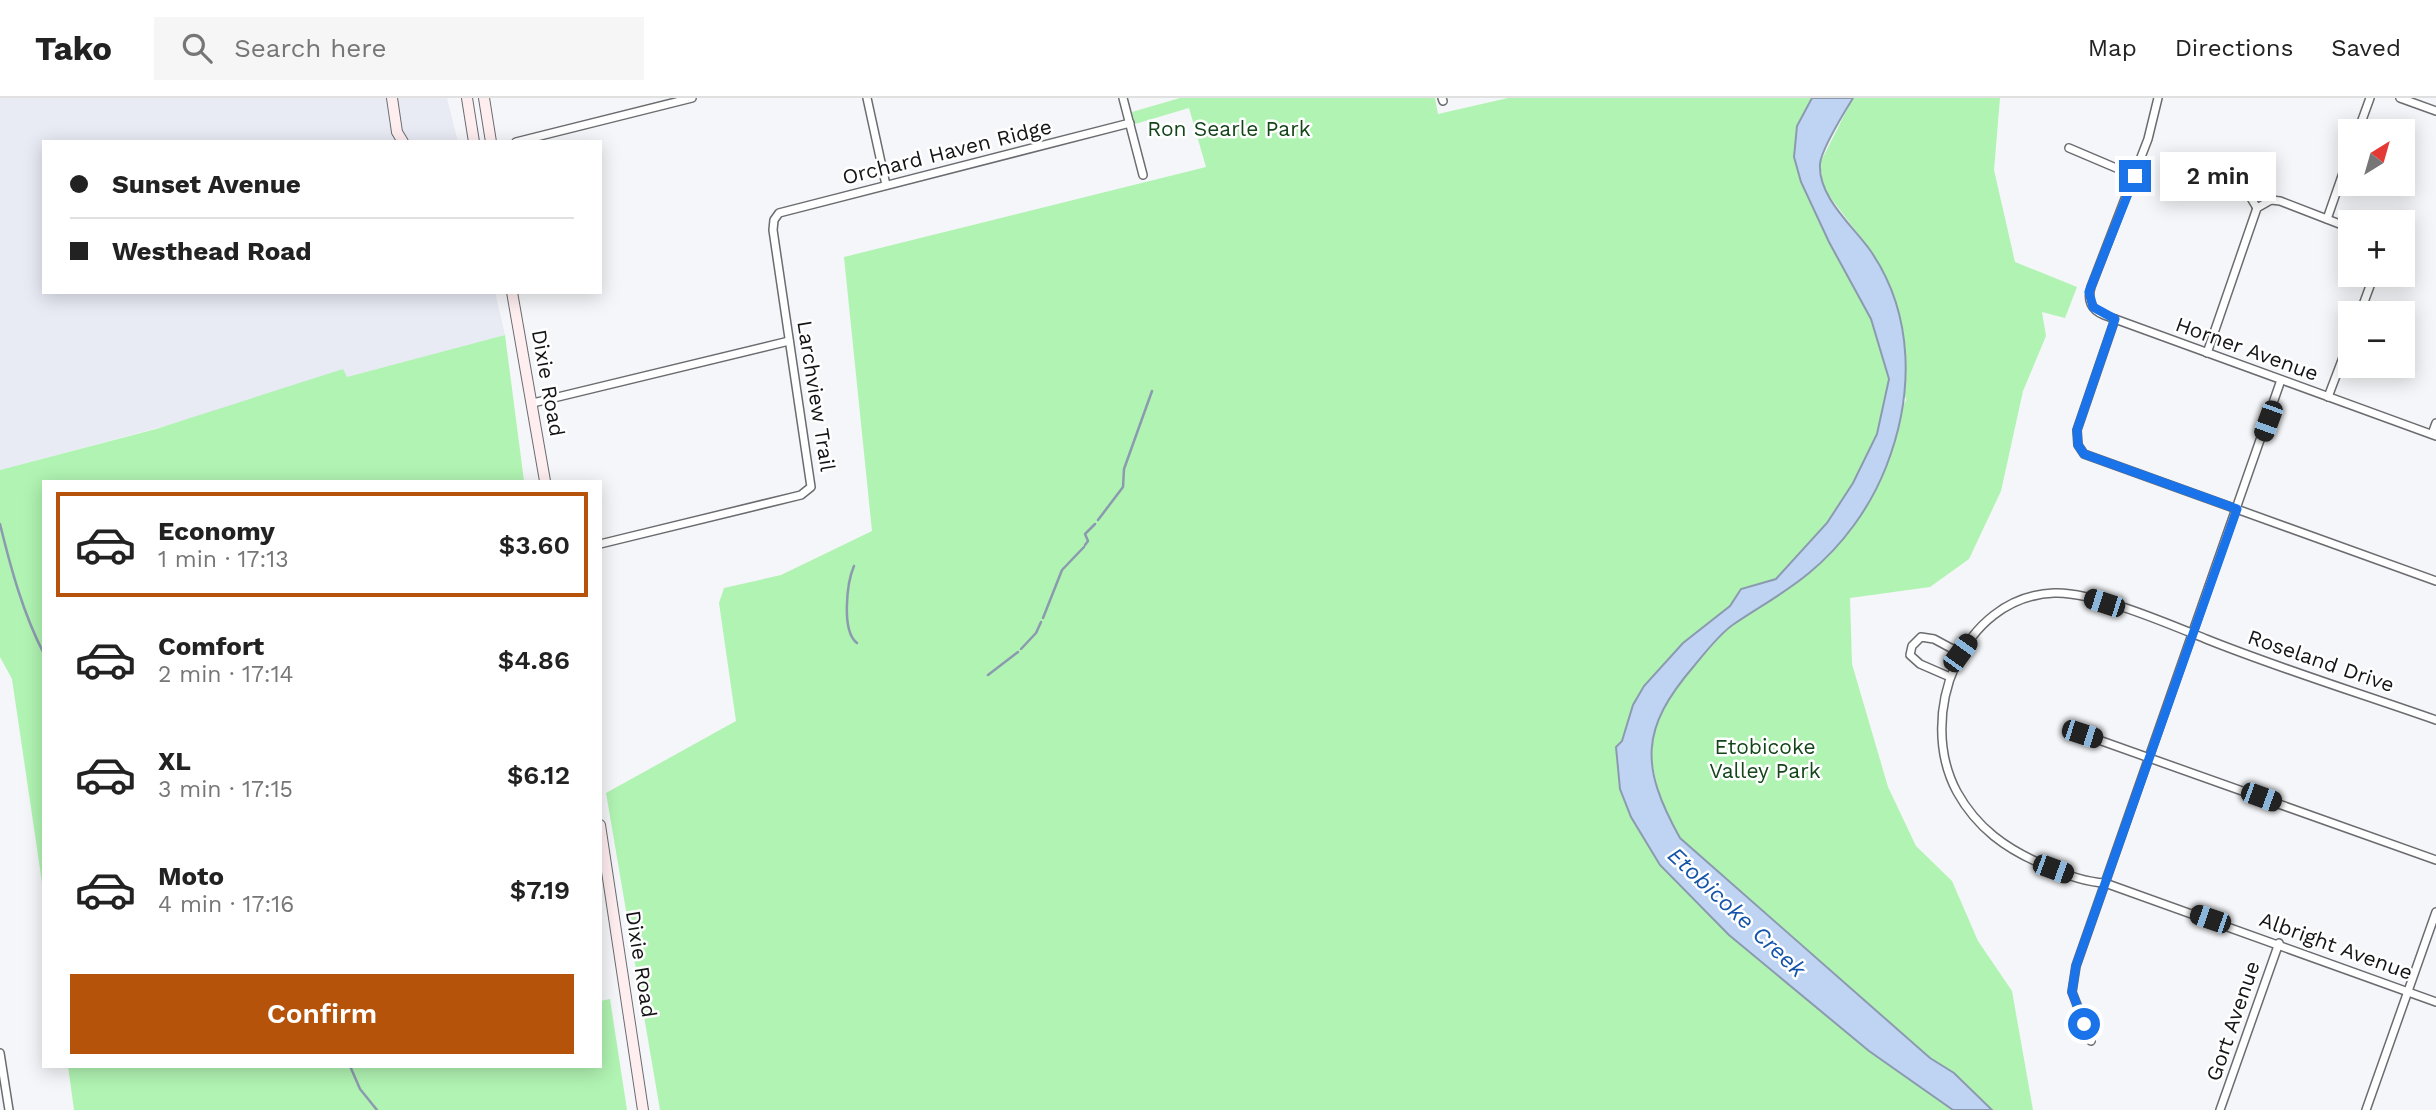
<!DOCTYPE html>
<html lang="en">
<head>
<meta charset="utf-8">
<style>
	body { margin:0; font-family:"Work Sans",sans-serif; background:#f6f6f6; color:#222; height:100vh; display:flex; flex-direction:column; font-size:26px; white-space:nowrap }
	* { box-sizing:border-box; margin:0 }
	p { font-size:23px; color:#767676 }
	.icon { flex:none; width:38px; height:38px; fill:none; stroke:currentColor; stroke-width:2; stroke-linecap:round; stroke-linejoin:round }
	.map { position:relative; flex:1; overflow:hidden }
	.panel { position:absolute; left:42px; top:382px; width:560px; height:588px; display:flex; flex-direction:column; background:#fff; border-radius:0px; box-shadow:0 4px 18px #0003 }
	.panel>* { flex:none }
	.hud { position:absolute; left:42px; top:42px; width:560px; height:154px; border-radius:0px; box-shadow:0 4px 18px #0003; display:grid; align-content:center; height:154px; padding:0 28px; background:#fff }
	.needle { width:46px; rotate:37deg }
	.controls { position:absolute; left:2338px; top:21px; display:grid; gap:14px }
	.controls a { display:grid; place-items:center; width:77px; height:77px; border-radius:0px; background:#fff; box-shadow:0 4px 18px #0003; font-size:35px }
	.end { position:absolute; width:32px; height:32px; margin:-16px; border:9px solid #1a73e8; background:#fff; box-shadow:0 0 0 4px #fff }
	.from { border-radius:50% }
	.bubble { position:absolute; height:49px; border-radius:0px; background:#fff; box-shadow:0 4px 18px #0003; font-size:23px; font-weight:600; line-height:49px; text-align:center }
	.car { position:absolute; width:21px; height:42px; margin:-21px -10px; border-radius:9px; box-shadow:0 0 5px 2px #0007; background:linear-gradient(#222 24%,#8ab4d8 0 40%,#222 0 76%,#8ab4d8 0 86%,#222 0) }
	.hud b { display:flex; align-items:center; gap:24px; height:66px; font-size:26px }
	.hud b+b { border-top:2px solid #e0e0e0 }
	.hud i { width:18px; height:18px; background:#222 }
	ul { padding:12px 0 0; list-style:none }
	li { display:flex; align-items:center; gap:21px; height:105px; margin:0 14px 10px; padding:0 14px; border:4px solid transparent; border-radius:0px }
	li div { flex:1 }
	li b { display:block; font-size:26px }
	li em { font-style:normal; font-weight:600 }
	li.active { border-color:#b45309 }
	li>.icon { width:63px; height:63px; stroke-width:1.5 }
	.primary-button { display:flex; gap:14px; margin-top:auto; padding:14px 28px }
	.primary-button a { flex:1; height:80px; border-radius:0px; background:#b45309; color:#fff; font-size:28px; font-weight:600; line-height:80px; text-align:center }
	header { display:flex; align-items:center; gap:42px; box-sizing:border-box; height:98px; padding:0 35px; background:#fff; border-bottom:2px solid #e0e0e0 }
	header strong { font-size:33px }
	nav { display:flex; gap:38px; margin-inline-start:auto; font-size:24px }
	.search { width:490px; height:63px; background:#f6f6f6; display:flex; align-items:center; gap:18px; box-sizing:border-box; padding:0 24px; border-radius:0px; color:#767676; font-size:26px }
	.map>svg:first-child { display:block }
	.built { fill:#e8eaf4 }
	.green { fill:#b0f3b2 }
	.water { fill:#bfd4f2; stroke:#8c9ab0; stroke-width:2 }
	.lines { fill:none; stroke-linecap:round; stroke-linejoin:round }
	.stream { stroke:#8c9ab0; stroke-width:2.5 }
	.minor-casing { stroke:#6b6c6f; stroke-width:10 }
	.secondary-casing { stroke:#6b6c6f; stroke-width:12 }
	.minor { stroke:#fff; stroke-width:7 }
	.secondary { stroke:#ffeeef; stroke-width:10 }
	.route { stroke:#1a73e8; stroke-width:9 }
	.labels { text-anchor:middle; stroke-width:5; stroke-linejoin:round; paint-order:stroke }
	.park-label { font-size:21px; fill:#134519; stroke:#fff }
	.street-label { font-size:21px; fill:#141416; stroke:#fff }
	.water-label { font-size:23px; font-style:italic; fill:#1454a9; stroke:#fff }
</style>
</head>
<body>
<header>
<strong>Tako</strong>
<div class="search"><svg class="icon" aria-label="search" viewBox="0 0 24 24"><circle cx="10" cy="10" r="6"/><path d="M15 15l6 6"/></svg>Search here</div>
<nav><a>Map</a><a>Directions</a><a>Saved</a></nav>
</header>
<div class="map">
<svg width="2436" height="1012" viewBox="0 0 2436 1012">
	<rect width="100%" height="100%" fill="#f5f6f9"/>
	<polygon class="built" points="0,0 447,0 458,44 44,44 44,194 495,194 505,237 0,372"/>
	<g class="green">
		<polygon points="1180,0 1435,0 1438,16 1508,0 1812,0 1797,28 1801,84 1829,144 1871,221 1889,281 1877,336 1853,385 1827,425 1776,481 1741,491 1730,508 1683,545 1644,588 1633,607 1622,643 1616,649 1647,744 1660,767 1869,953 1953,1012 660,1012 606,695 736,623 719,505 724,490 781,477 872,433 844,159 1206,69 1189,10 1135,26 1132,14"/>
		<polygon points="1853,0 2000,0 1994,72 2015,164 2077,189 2065,220 2042,214 2046,238 2023,293 2001,393 1969,461 1930,489 1850,500 1852,566 1888,689 1916,748 1952,783 1978,843 2012,893 2033,1012 1992,1012 1954,975 1930,960 1680,740 1659,697 1649,647 1669,596 1731,527 1809,475 1837,448 1906,302 1872,154 1824,91 1820,65"/>
		<polygon points="505,237 524,383 44,383 44,798 12,581 0,559 0,372 156,331 343,271 347,279"/>
		<polygon points="610,901 627,1012 74,1012 68,968 600,968 600,903"/>
	</g>
	<path class="water" d="M1812 0H1853C1845 13 1821 52 1820 66 1818 99 1852 127 1870 152 1915 217 1914 298 1886 369 1870 410 1842 448 1809 475 1785 495 1759 509 1734 526 1719 536 1706 554 1694 568 1640 631 1640 668 1680 740L1930 960 1954 975 1992 1012H1953L1869 953 1729 837 1660 767 1631 719 1620 691 1616 649 1622 643 1633 607 1644 588 1683 545 1730 508 1741 491 1776 481 1827 425 1853 385 1877 336 1889 281 1871 221 1829 144 1801 84 1794 59 1797 28Z"/>
	<g class="lines">
		<g class="stream">
			<polyline points="1098,422 1123,389 1124,371 1152,293"/>
			<path d="M0 426C11 471 23 515 44 556"/>
			<polyline points="1085,447 1088,443 1085,436 1095,426"/>
			<path d="M854 468C847 484 841 533 857 545"/>
			<polyline points="1043,520 1062,472 1084,449"/>
			<polyline points="1021,551 1036,535 1041,524"/>
			<polyline points="988,577 1018,554"/>
			<polyline points="350,968 360,991 377,1012"/>
		</g>
		<defs>
			<g id="minor">
				<polyline points="867,0 886,87"/>
				<polyline points="1123,0 1143,77"/>
				<polyline points="1442,0 1443,3"/>
				<path d="M2158 0 2148 41 2091 189C2087 202 2091 212 2104 217L2436 338"/>
				<polyline points="2400,0 2436,13"/>
				<polyline points="2358,33 2370,0"/>
				<polyline points="516,44 692,0"/>
				<polyline points="2069,50 2135,78"/>
				<polyline points="2257,110 2248,95 2257,86 2263,87 2271,102"/>
				<polyline points="2327,121 2350,55"/>
				<polyline points="2360,215 2374,177"/>
				<polyline points="2115,221 2077,332 2078,347 2084,356 2436,483"/>
				<polyline points="2207,255 2257,110 2271,102 2280,103 2350,130"/>
				<polyline points="2328,299 2350,241"/>
				<polyline points="533,305 789,243"/>
				<polyline points="2432,336 2436,325"/>
				<polyline points="600,446 801,397 811,389 773,132 774,122 779,115 1130,25"/>
				<polyline points="1950,579 1920,566 1910,557 1912,548 1921,539 1934,541 1960,555"/>
				<path d="M2436 622C2359 595 2281 571 2206 541 2169 526 2092 493 2054 495 1961 499 1916 618 1957 694 1977 730 2006 751 2044 767 2063 776 2084 784 2105 785L2436 904"/>
				<polyline points="2082,636 2436,762"/>
				<polyline points="2091,943 2072,894 2076,868 2281,282"/>
				<polyline points="0,955 9,1012"/>
				<polyline points="2220,1012 2279,845"/>
				<polyline points="2366,1012 2436,814"/>
			</g>
			<g id="secondary">
				<polyline points="392,0 397,34 403,44"/>
				<polyline points="467,0 474,44"/>
				<polyline points="484,0 491,44"/>
				<polyline points="512,194 545,383"/>
				<polyline points="600,727 643,1012"/>
			</g>
		</defs>
		<use href="#minor" class="minor-casing"/>
		<use href="#secondary" class="secondary-casing"/>
		<use href="#minor" class="minor"/>
		<use href="#secondary" class="secondary"/>
	</g>
	<g class="lines">
		<polyline class="route" points="2084,926 2072,894 2076,868 2237,411 2084,356 2078,347 2077,332 2115,221 2093,209 2089,194 2135,78"/>
	</g>
	<g class="labels">
		<g class="park-label">
			<text x="1229" y="38">Ron Searle Park</text>
			<text x="1765" y="656">Etobicoke<tspan x="1765" dy="24">Valley Park</tspan></text>
		</g>
		<g class="street-label">
			<text transform="translate(947 54) rotate(-14)" y="7">Orchard Haven Ridge</text>
			<text transform="translate(2247 251) rotate(20)" y="7">Horner Avenue</text>
			<text transform="translate(548 285) rotate(80)" y="7">Dixie Road</text>
			<text transform="translate(816 298) rotate(81)" y="7">Larchview Trail</text>
			<text transform="translate(2321 563) rotate(19)" y="7">Roseland Drive</text>
			<text transform="translate(2336 848) rotate(20)" y="7">Albright Avenue</text>
			<text transform="translate(641 866) rotate(81)" y="7">Dixie Road</text>
			<text transform="translate(2233 923) rotate(-71)" y="7">Gort Avenue</text>
		</g>
		<g class="water-label">
			<text transform="translate(1737 814) rotate(43)" y="8">Etobicoke Creek</text>
		</g>
	</g>
</svg>
<div class="controls">
<a><svg class="needle" viewBox="-14 -14 28 28"><path d="M0-13l5 13h-10z" fill="#e53935"/><path d="M0 13l5-13h-10z" fill="#767676"/></svg></a>
<a>+</a>
<a>−</a>
</div>
<i class="end from" style="left:2084px;top:926px"></i>
<i class="end" style="left:2135px;top:78px"></i>
<div class="bubble" style="left:2160px;top:54px;width:116px">2 min</div>
<i class="car" style="left:2268px;top:323px;rotate:200deg"></i>
<i class="car" style="left:2104px;top:505px;rotate:288deg"></i>
<i class="car" style="left:1960px;top:555px;rotate:36deg"></i>
<i class="car" style="left:2082px;top:636px;rotate:108deg"></i>
<i class="car" style="left:2261px;top:699px;rotate:110deg"></i>
<i class="car" style="left:2053px;top:771px;rotate:110deg"></i>
<i class="car" style="left:2210px;top:821px;rotate:289deg"></i>
<div class="hud">
<b><i class="from"></i>Sunset Avenue</b>
<b><i></i>Westhead Road</b>
</div>
<section class="panel">
<ul>
<li class="active"><svg class="icon" aria-label="car" viewBox="0 0 24 24"><path d="M5 17H2v-5l4-1 3-4h7l3 4 3 1v5h-3M9 17h6M6 11h13"/><circle cx="7" cy="17" r="2"/><circle cx="17" cy="17" r="2"/></svg><div><b>Economy</b><p>1 min · 17:13</p></div><em>$3.60</em></li>
<li><svg class="icon" aria-label="car" viewBox="0 0 24 24"><path d="M5 17H2v-5l4-1 3-4h7l3 4 3 1v5h-3M9 17h6M6 11h13"/><circle cx="7" cy="17" r="2"/><circle cx="17" cy="17" r="2"/></svg><div><b>Comfort</b><p>2 min · 17:14</p></div><em>$4.86</em></li>
<li><svg class="icon" aria-label="car" viewBox="0 0 24 24"><path d="M5 17H2v-5l4-1 3-4h7l3 4 3 1v5h-3M9 17h6M6 11h13"/><circle cx="7" cy="17" r="2"/><circle cx="17" cy="17" r="2"/></svg><div><b>XL</b><p>3 min · 17:15</p></div><em>$6.12</em></li>
<li><svg class="icon" aria-label="car" viewBox="0 0 24 24"><path d="M5 17H2v-5l4-1 3-4h7l3 4 3 1v5h-3M9 17h6M6 11h13"/><circle cx="7" cy="17" r="2"/><circle cx="17" cy="17" r="2"/></svg><div><b>Moto</b><p>4 min · 17:16</p></div><em>$7.19</em></li>
</ul>
<div class="primary-button"><a>Confirm</a></div>
</section>
</div>
</body>
</html>
